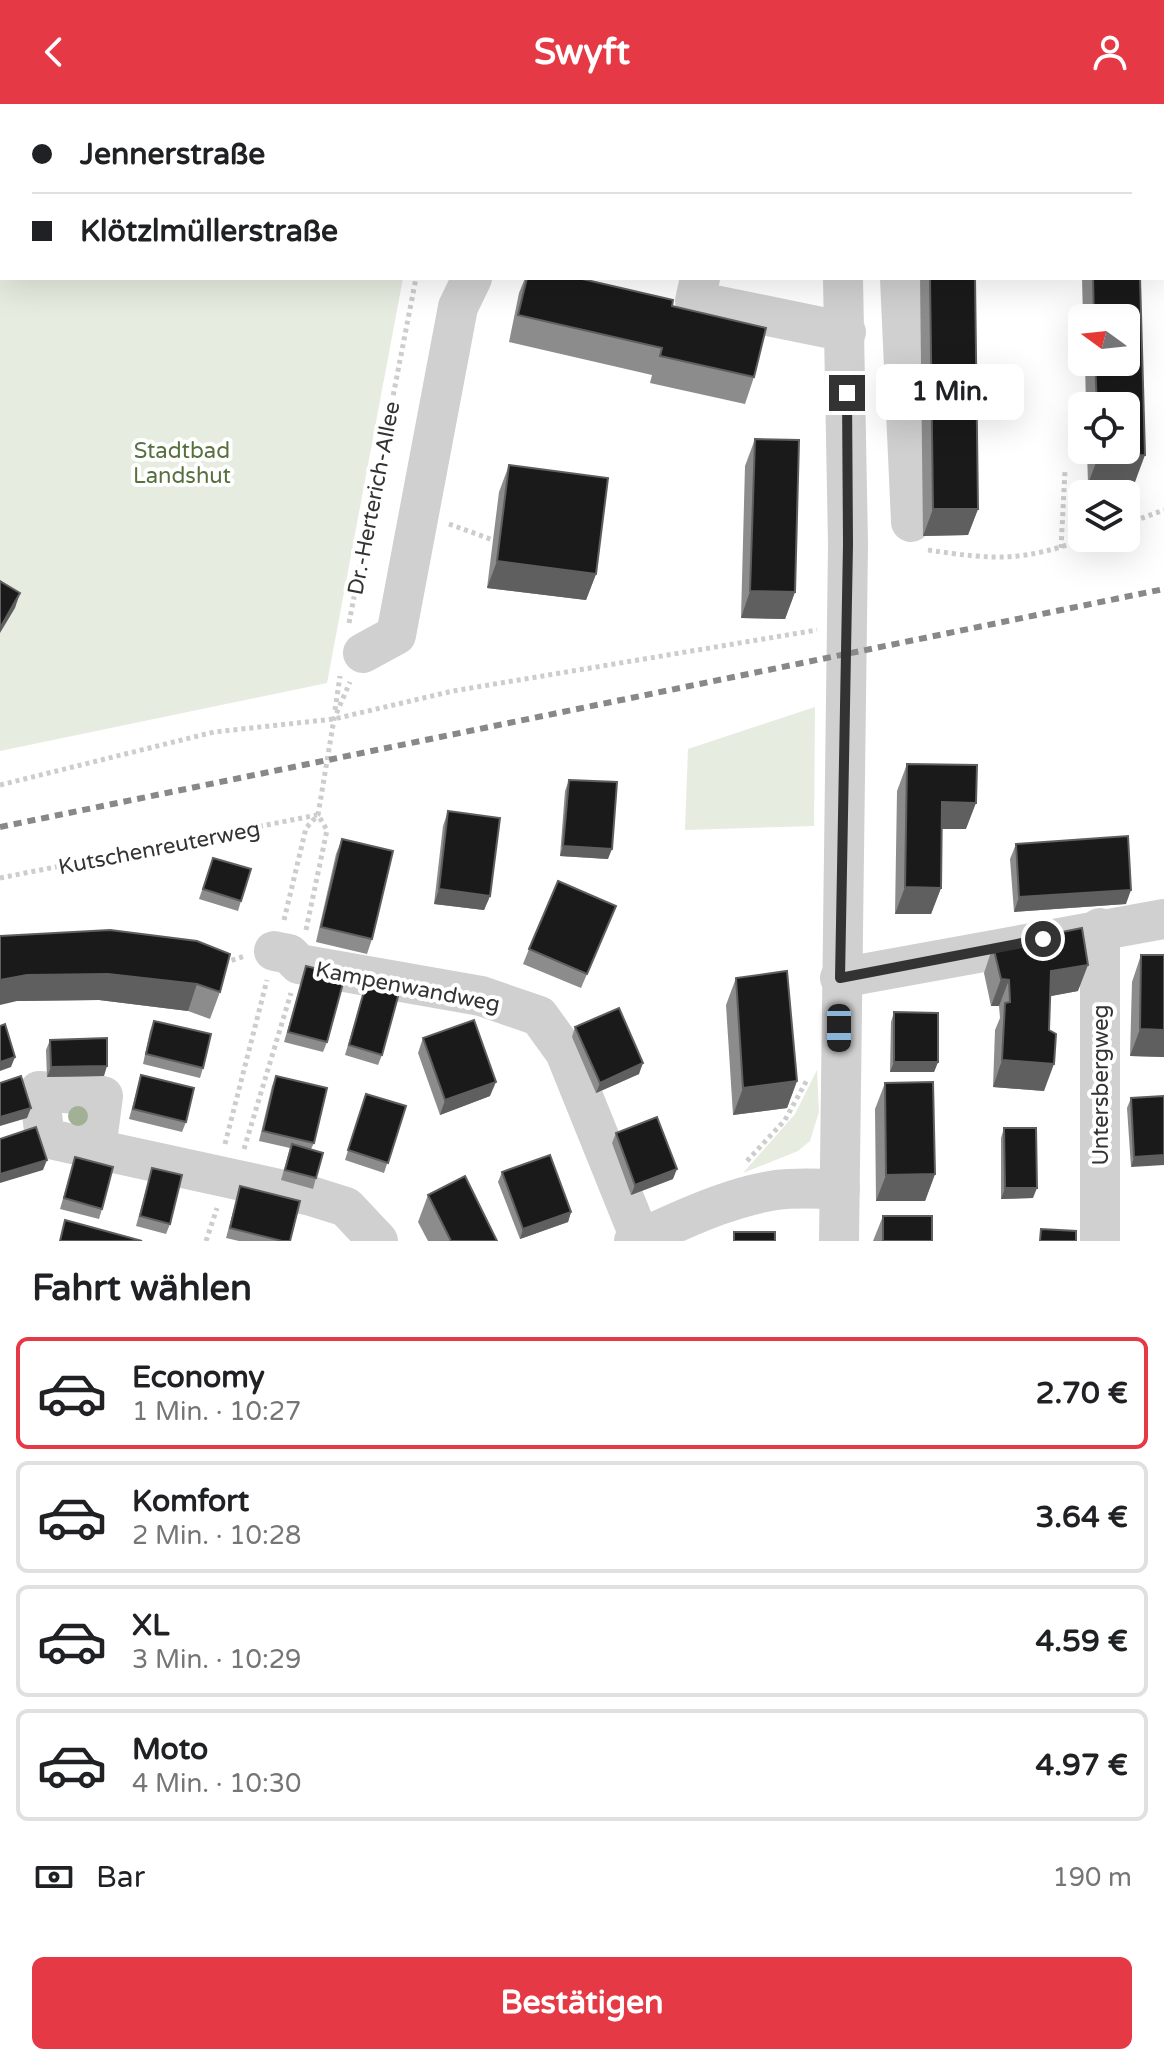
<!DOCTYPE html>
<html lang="de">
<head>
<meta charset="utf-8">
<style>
	body { margin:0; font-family:"Varela Round",sans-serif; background:#f2f2f2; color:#202124; height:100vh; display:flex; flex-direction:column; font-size:30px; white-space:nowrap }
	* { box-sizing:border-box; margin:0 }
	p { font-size:26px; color:#757577 }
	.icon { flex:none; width:44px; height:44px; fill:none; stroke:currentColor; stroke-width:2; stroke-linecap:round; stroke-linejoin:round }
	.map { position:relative; height:1137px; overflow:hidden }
	.details { display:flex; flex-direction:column; background:#fff; flex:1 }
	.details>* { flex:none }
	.banner { position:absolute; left:0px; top:0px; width:1164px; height:176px; box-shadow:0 8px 32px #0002; display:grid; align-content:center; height:176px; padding:0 32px; background:#fff }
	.needle { width:52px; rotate:285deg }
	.fabs { position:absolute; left:1068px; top:200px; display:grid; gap:16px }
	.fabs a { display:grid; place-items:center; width:72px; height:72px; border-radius:12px; background:#fff; box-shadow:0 8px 32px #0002; font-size:40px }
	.end { position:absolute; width:36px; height:36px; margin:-18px; border:10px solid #333; background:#fff; box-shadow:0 0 0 4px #fff }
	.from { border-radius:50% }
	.bubble { position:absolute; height:56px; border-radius:12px; background:#fff; box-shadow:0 8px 32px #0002; font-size:26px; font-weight:700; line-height:56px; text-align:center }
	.car { position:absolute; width:24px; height:48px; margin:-24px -12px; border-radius:10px; box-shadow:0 0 6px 2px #0007; background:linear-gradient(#222 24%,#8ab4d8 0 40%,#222 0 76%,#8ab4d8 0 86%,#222 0) }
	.banner b { display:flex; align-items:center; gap:28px; height:76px; font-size:30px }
	.banner b+b { border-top:2px solid #e0e0e0 }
	.banner i { width:20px; height:20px; background:#202124 }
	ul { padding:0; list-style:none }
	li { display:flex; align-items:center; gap:24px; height:112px; margin:0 16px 12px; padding:0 16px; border:4px solid #e0e0e0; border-radius:12px }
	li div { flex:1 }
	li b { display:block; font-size:30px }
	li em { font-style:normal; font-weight:700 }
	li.current { border-color:#e63946 }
	li>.icon { width:72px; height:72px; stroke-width:1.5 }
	h2 { padding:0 32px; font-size:36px; line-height:96px }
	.pay { display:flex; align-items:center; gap:20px; height:88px; padding:0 32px; font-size:30px }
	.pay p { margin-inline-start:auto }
	.primary-button { display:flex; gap:16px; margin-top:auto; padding:16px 32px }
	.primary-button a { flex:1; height:92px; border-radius:12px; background:#e63946; color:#fff; font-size:32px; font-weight:700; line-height:92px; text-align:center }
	header { display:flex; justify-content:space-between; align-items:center; height:104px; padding:0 32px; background:#e63946; color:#fff; font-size:36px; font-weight:700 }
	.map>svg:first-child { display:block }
	.green { fill:#e6ecdf }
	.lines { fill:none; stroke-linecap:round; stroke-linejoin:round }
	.path { stroke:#cdcdcd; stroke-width:5; stroke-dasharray:4 4; stroke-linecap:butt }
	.minor { stroke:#d0d0d0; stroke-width:40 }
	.rail { stroke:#888; stroke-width:6; stroke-dasharray:8 6; stroke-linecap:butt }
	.tree { fill:#a2b095 }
	.wall { fill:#8c8c8c }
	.shaded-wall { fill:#5f5f5f }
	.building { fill:#1a1a1a; stroke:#5f5f5f; stroke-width:2 }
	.route { stroke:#333; stroke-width:10 }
	.labels { text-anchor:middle; stroke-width:8; stroke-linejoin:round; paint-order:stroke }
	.park-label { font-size:22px; fill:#56703f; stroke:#fff }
	.street-label { font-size:22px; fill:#333; stroke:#fff }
</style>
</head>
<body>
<header><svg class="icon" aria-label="back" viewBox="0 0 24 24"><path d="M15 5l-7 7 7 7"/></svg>Swyft<svg class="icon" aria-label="person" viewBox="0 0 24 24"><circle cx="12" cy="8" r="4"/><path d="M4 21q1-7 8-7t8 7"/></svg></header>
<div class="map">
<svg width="1164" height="1137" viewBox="0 0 1164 1137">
	<rect width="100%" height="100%" fill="#fff"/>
	<g class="green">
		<polygon points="0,0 435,0 2,2 2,174 403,174 327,579 0,647"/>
		<polygon points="815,603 814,722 685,726 688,645"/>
		<polygon points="817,966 819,1008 810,1037 798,1047 743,1069 795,1010"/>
	</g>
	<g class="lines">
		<g class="path">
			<polyline points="449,2 449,0"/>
			<polyline points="471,2 471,0"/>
			<polyline points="449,420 493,436"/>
			<polyline points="1126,420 1164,406"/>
			<polyline points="1061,444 1065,367"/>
			<path d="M928 446C995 456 1022 458 1087 434"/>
			<polyline points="349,519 416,174"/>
			<polyline points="335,606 340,572"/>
			<polyline points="0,681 214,628 334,615 453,587 817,526"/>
			<polyline points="0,774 317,711"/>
			<polyline points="284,816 306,724 318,711 334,615 350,578"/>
			<polyline points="306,826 327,726 318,711"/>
			<polyline points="224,859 245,852"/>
			<polyline points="225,1040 267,876"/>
			<polyline points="244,1045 291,889"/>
			<polyline points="747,1057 785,1016 807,976"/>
			<polyline points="206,1137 217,1104"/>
		</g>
		<g class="minor">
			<polyline points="832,0 832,2"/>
			<polyline points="736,2 737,0"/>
			<polyline points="1162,19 1164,18"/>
			<polyline points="1162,85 1164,85"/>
			<polyline points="700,174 695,197 846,228"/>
			<polyline points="900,174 911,418"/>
			<polyline points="363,549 396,531 458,203 472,174"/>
			<polyline points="274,847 289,850 299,860 481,892 539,912 565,948 640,1134"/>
			<polyline points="840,874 1164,815"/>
			<polyline points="96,1045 103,992 39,987 45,1034 311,1092 346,1103 378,1137"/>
			<path d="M634 1137C681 1117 725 1094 776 1086 797 1083 819 1085 840 1085"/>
			<polyline points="839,1137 848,440 843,174"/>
			<polyline points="1100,1137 1100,824"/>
		</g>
		<polyline class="rail" points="0,723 1164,485"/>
	</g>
	<circle class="tree" cx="78" cy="1012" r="10"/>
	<g class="wall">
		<polygon points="525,174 578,174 672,202 754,273 745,300 650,279 652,271 509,238 519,189"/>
		<polygon points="920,174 975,174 978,405 968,431 923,432"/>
		<polygon points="1082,174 1140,174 1135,378 1088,380 1087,346 1126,346 1126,302 1086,302 1085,258 1126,258 1126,214 1083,214"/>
		<polygon points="755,335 795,488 785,515 741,514 745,362"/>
		<polygon points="509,361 596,470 586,496 487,484 499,388"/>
		<polygon points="907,660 966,725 942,725 941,784 931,810 895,810 897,687"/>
		<polygon points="569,676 608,755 560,752 565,687"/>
		<polygon points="448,707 490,792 484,806 434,800 443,722"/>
		<polygon points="342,735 372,835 367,850 316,838 336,750"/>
		<polygon points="1016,740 1126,800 1014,808 1010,755"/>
		<polygon points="213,754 241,797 238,807 199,795"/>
		<polygon points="616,802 581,884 523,860 529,845"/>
		<polygon points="110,826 220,888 210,915 188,907 99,896 17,897"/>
		<polygon points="993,842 1078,887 1050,892 1044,987 993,983 995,926 1000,914 999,902 991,902 984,869"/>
		<polygon points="1141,851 1164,851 1164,953 1130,952 1132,878"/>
		<polygon points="306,862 327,938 323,948 284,938"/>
		<polygon points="736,874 797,977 787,1004 733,1011 726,901"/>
		<polygon points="366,880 382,951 378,961 345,951"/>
		<polygon points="894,908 938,958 934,968 890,968 891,918"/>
		<polygon points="154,917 203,964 200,974 143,960 150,927"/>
		<polygon points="575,923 639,970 596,989 572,933"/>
		<polygon points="423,934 490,992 440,1011 418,949"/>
		<polygon points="50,936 104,972 47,973 46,946"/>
		<polygon points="141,971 186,1018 182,1028 129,1015"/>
		<polygon points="276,972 314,1039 311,1045 316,1074 313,1085 281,1076 290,1044 259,1037 272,982"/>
		<polygon points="885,979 935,1070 925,1097 876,1097 875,1005"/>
		<polygon points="366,990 406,1002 384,1069 345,1056"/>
		<polygon points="1164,992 1131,1063 1127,1004 1131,994"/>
		<polygon points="1004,1024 1033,1094 1001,1095 1001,1034"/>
		<polygon points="616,1029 673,1075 631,1091 612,1039"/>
		<polygon points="75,1053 102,1105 99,1115 60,1105"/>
		<polygon points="152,1064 170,1120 166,1130 136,1122"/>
		<polygon points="502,1068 571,1108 568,1118 520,1135 498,1078"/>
		<polygon points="240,1082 290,1137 239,1137 226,1134"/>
		<polygon points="428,1091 497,1137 428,1137 418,1118"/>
		<polygon points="883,1112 932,1137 873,1137"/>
	</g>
	<g class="shaded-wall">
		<polygon points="1058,0 1078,0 1070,2 1057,2"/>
		<polygon points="1145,351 1135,378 1088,380 1098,353"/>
		<polygon points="933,405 978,405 968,431 923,432"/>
		<polygon points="497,457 596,470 586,496 487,484"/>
		<polygon points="750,487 795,488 785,515 741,514"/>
		<polygon points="20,489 15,504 0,529 0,524"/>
		<polygon points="942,698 976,699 966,725 932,725"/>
		<polygon points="563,742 612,745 608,755 560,752"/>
		<polygon points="905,783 941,784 931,810 895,810"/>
		<polygon points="439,785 490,792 484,806 434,800"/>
		<polygon points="1131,786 1126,800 1014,808 1019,793"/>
		<polygon points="1088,861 1078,887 1041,894 1051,867"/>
		<polygon points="108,870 197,880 188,907 99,896 17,897 0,901 0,876 27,871"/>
		<polygon points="1001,875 1009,876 999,902 991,902"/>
		<polygon points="1140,925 1164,926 1164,953 1130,952"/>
		<polygon points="15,953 11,963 0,967 0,958"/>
		<polygon points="1002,956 1054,960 1044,987 993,983"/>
		<polygon points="894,958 938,958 934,968 890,968"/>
		<polygon points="643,959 639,970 596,989 600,979"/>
		<polygon points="107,962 104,972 47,973 51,963"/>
		<polygon points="797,977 787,1004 733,1011 743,984"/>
		<polygon points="496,978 490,992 440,1011 445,996"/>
		<polygon points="31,1004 27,1014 0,1022 0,1013"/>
		<polygon points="1164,1051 1164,1061 1131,1063 1134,1053"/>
		<polygon points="47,1056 43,1066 0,1079 0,1070"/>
		<polygon points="677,1065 673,1075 631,1091 635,1081"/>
		<polygon points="935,1070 925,1097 876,1097 886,1071"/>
		<polygon points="1005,1084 1037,1084 1033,1094 1001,1095"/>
		<polygon points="571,1108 568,1118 520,1135 523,1125"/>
	</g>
	<g class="building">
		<polygon points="867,0 905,0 906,2 867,2"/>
		<rect x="961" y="0" width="52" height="2"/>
		<rect x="1162" y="35" width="2" height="28"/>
		<polygon points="527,174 578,174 673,196 672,202 766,224 754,273 660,252 662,244 518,211"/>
		<polygon points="930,174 975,174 978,405 933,405"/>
		<polygon points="1093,174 1140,174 1145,351 1098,353 1098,346 1126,346 1126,302 1097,302 1095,258 1126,258 1126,214 1094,214"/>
		<polygon points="755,335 799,336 795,488 750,487"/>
		<polygon points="509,361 608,374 596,470 497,457"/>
		<polygon points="0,477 20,489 0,524"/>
		<polygon points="907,660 977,661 976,699 942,698 941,784 905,783"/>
		<polygon points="569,676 617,678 612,745 563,742"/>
		<polygon points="448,707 500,714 490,792 439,785"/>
		<polygon points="1128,732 1131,786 1019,793 1016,740"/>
		<polygon points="342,735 393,747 372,835 321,823"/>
		<polygon points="213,754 251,765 241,797 203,785"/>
		<polygon points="558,777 616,802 587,870 529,845"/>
		<polygon points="1082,824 1088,861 1051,867 1049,926 1056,930 1054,960 1002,956 1005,899 1010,898 1009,876 1001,875 993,842"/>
		<polygon points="110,826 197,837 230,850 220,888 197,880 108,870 27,871 0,876 0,832"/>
		<polygon points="1141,851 1164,851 1164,926 1140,925"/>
		<polygon points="306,862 345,872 327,938 288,928"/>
		<polygon points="787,867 797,977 743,984 736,874"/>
		<polygon points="366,880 399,889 382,951 349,941"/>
		<polygon points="619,904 643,959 600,979 575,923"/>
		<polygon points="894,908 938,909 938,958 894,958"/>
		<polygon points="474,916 496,978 445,996 423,934"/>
		<polygon points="154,917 211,930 203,964 146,950"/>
		<polygon points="5,920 15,953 0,958 0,922"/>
		<polygon points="107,934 107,962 51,963 50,936"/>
		<polygon points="141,971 194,984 186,1018 133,1005"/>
		<polygon points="21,972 31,1004 0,1013 0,979"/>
		<polygon points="276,972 327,984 314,1039 263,1027"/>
		<polygon points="933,978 935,1070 886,1071 885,979"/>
		<polygon points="366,990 406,1002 388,1059 348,1046"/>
		<polygon points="1164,992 1164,1051 1134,1053 1131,994"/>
		<polygon points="657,1013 677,1065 635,1081 616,1029"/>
		<polygon points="36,1023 47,1056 0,1070 0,1035"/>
		<polygon points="1004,1024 1036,1024 1037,1084 1005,1084"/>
		<polygon points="292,1040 323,1049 316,1074 285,1066"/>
		<polygon points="550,1051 571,1108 523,1125 502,1068"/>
		<polygon points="75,1053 113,1063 102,1105 64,1094"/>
		<polygon points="152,1064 182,1071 170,1120 140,1112"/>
		<polygon points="465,1072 497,1137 451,1137 428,1091"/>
		<polygon points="240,1082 300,1097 290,1137 282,1137 230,1124"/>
		<rect x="883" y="1112" width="49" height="25"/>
		<polygon points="65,1116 142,1137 60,1137"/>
		<polygon points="1041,1125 1076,1127 1076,1137 1040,1137"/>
		<rect x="734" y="1128" width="41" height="9"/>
	</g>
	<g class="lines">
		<polyline class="route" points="847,289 848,440 840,874 1043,835"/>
	</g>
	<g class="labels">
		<g class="park-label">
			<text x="182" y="354">Stadtbad<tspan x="182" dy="25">Landshut</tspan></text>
		</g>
		<g class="street-label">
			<text transform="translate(373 394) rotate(-79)" y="8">Dr.-Herterich-Allee</text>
			<text transform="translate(159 743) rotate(-11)" y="8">Kutschenreuterweg</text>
			<text transform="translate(408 882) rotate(11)" y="8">Kampenwandweg</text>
			<text transform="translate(1100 981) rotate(-90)" y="8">Untersbergweg</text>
		</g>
	</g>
</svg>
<div class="fabs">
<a><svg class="needle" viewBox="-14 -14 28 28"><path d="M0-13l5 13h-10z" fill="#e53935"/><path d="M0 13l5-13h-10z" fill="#757577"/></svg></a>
<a><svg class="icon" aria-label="locate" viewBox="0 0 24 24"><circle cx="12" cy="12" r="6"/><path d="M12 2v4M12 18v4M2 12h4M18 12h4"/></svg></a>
<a><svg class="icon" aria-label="layers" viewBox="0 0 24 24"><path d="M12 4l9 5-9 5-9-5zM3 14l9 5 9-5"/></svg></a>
</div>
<i class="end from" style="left:1043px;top:835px"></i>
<i class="end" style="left:847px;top:289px"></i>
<div class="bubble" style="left:876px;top:260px;width:148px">1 Min.</div>
<i class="car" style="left:839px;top:924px;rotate:180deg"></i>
<div class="banner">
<b><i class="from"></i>Jennerstraße</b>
<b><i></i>Klötzlmüllerstraße</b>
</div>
</div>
<section class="details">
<h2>Fahrt wählen</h2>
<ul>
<li class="current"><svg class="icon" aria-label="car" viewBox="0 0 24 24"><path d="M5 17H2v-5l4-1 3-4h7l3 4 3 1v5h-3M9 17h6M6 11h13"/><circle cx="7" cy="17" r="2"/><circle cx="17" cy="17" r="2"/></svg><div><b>Economy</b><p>1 Min. · 10:27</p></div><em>2.70 €</em></li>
<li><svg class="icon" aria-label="car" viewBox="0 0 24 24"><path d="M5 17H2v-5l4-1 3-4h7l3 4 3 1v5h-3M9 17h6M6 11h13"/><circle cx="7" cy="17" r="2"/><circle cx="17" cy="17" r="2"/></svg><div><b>Komfort</b><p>2 Min. · 10:28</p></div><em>3.64 €</em></li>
<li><svg class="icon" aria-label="car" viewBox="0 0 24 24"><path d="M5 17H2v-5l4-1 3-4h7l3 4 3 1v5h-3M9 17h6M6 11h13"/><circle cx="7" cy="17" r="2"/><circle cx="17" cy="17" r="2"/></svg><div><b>XL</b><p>3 Min. · 10:29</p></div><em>4.59 €</em></li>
<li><svg class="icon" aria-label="car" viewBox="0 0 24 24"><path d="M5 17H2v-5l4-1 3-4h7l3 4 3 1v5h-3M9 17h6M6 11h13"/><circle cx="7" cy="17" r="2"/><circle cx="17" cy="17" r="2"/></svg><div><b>Moto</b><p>4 Min. · 10:30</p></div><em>4.97 €</em></li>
</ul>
<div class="pay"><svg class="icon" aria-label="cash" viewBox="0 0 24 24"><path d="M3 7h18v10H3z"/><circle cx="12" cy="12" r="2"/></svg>Bar<p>190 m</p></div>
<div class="primary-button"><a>Bestätigen</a></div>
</section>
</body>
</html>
